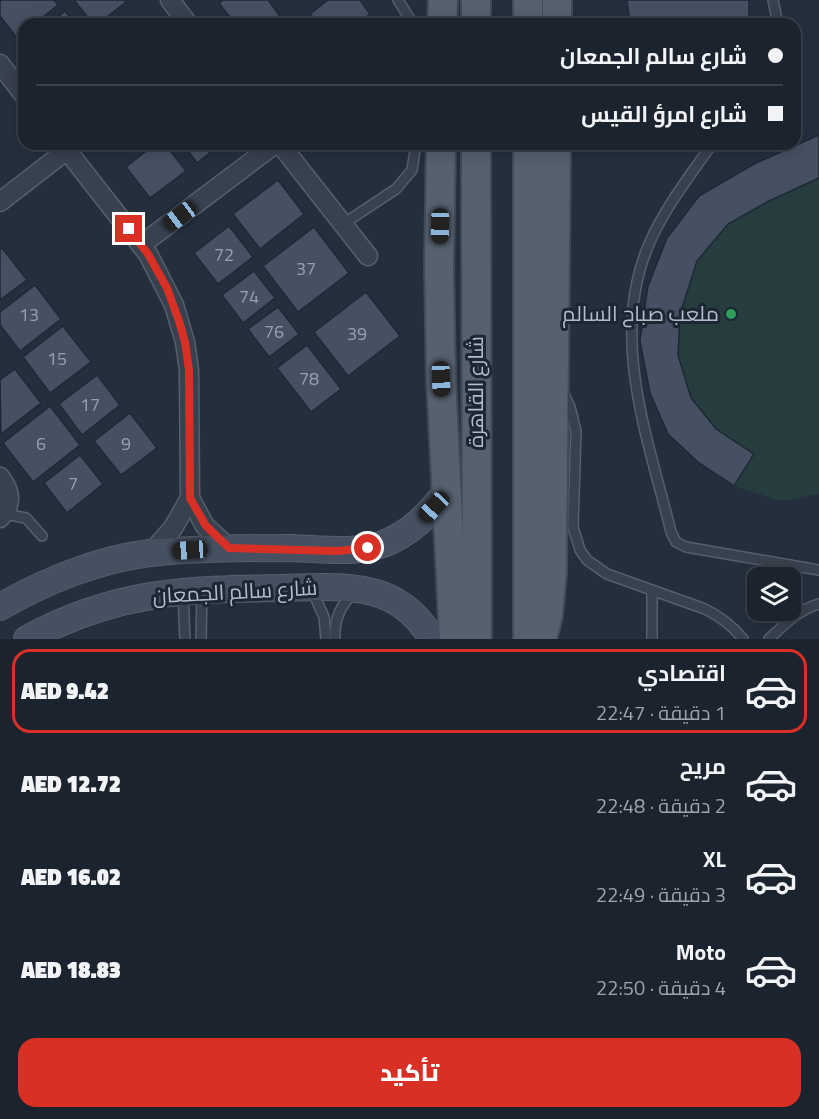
<!DOCTYPE html>
<html lang="ar">
<head>
<meta charset="utf-8">
<style>
	body { margin:0; font-family:"Titillium Web",Cairo,sans-serif; background:#282f3a; color:#f1f3f6; direction:rtl; height:100vh; display:flex; flex-direction:column; font-size:22px; white-space:nowrap }
	* { box-sizing:border-box; margin:0 }
	p { font-size:20px; color:#a0a4aa }
	.icon { flex:none; width:33px; height:33px; fill:none; stroke:currentColor; stroke-width:2; stroke-linecap:round; stroke-linejoin:round }
	.map { position:relative; height:639px; overflow:hidden; direction:ltr }
	.panel { display:flex; flex-direction:column; background:#1b232e; flex:1 }
	.panel>* { flex:none }
	.hud { position:absolute; left:18px; top:18px; width:783px; height:132px; border-radius:18px; box-shadow:0 3px 15px #0003,0 0 0 2px #39404a; direction:rtl; display:grid; align-content:center; height:132px; padding:0 18px; background:#1b232e }
	.fabs { position:absolute; left:747px; top:567px; display:grid; gap:12px }
	.fabs a { display:grid; place-items:center; width:54px; height:54px; border-radius:12px; background:#1b232e; box-shadow:0 3px 15px #0003,0 0 0 2px #39404a; font-size:30px }
	.end { position:absolute; width:27px; height:27px; margin:-14px; border:8px solid #d93025; background:#fff; box-shadow:0 0 0 3px #fff }
	.from { border-radius:50% }
	.car { position:absolute; width:18px; height:36px; margin:-18px -9px; border-radius:8px; box-shadow:0 0 4px 2px #0007; background:linear-gradient(#222 24%,#8ab4d8 0 40%,#222 0 76%,#8ab4d8 0 86%,#222 0) }
	.hud b { display:flex; align-items:center; gap:21px; height:57px; font-size:22px }
	.hud b+b { border-top:2px solid #39404a }
	.hud i { width:15px; height:15px; background:#f1f3f6 }
	ul { padding:10px 0 0; list-style:none }
	li { display:flex; align-items:center; gap:18px; height:84px; margin:0 12px 9px; padding:0 6px; border:3px solid transparent; border-radius:18px }
	li div { flex:1 }
	li b { display:block; font-size:22px }
	li em { font-style:normal; font-weight:800 }
	li.active { border-color:#d93025 }
	li>.icon { width:54px; height:54px; stroke-width:1.5 }
	.cta { display:flex; gap:12px; margin-top:auto; padding:12px 18px }
	.cta a { flex:1; height:69px; border-radius:18px; background:#d93025; color:#fff; font-size:24px; font-weight:800; line-height:69px; text-align:center }
	.map>svg:first-child { display:block }
	.green { fill:#263c3f }
	.building { fill:#455162; stroke:#1f2835; stroke-width:1.5 }
	.lines { fill:none; stroke-linecap:round; stroke-linejoin:round }
	.lane-casing { stroke:#565f6c; stroke-width:12 }
	.street-casing { stroke:#565f6c; stroke-width:21 }
	.secondary-casing { stroke:#565f6c; stroke-width:28 }
	.primary-casing { stroke:#414a57; stroke-width:32 }
	.lane { stroke:#38414e; stroke-width:9 }
	.street { stroke:#38414e; stroke-width:18 }
	.secondary { stroke:#465061; stroke-width:26 }
	.primary { stroke:#56606e; stroke-width:28 }
	.route { stroke:#d93025; stroke-width:8 }
	.leisure-dot { fill:#2e9e5b; stroke:#1d2633; stroke-width:2 }
	.labels { text-anchor:middle; stroke-width:6; stroke-linejoin:round; paint-order:stroke }
	.number-label { font-size:18px; fill:#98a1af }
	.poi-label { font-size:21px; fill:#b4bcc9; stroke:#1d2633; text-anchor:end }
	.street-label { font-size:21px; fill:#b4bcc9; stroke:#1d2633 }
</style>
</head>
<body>
<div class="map">
<svg width="819" height="639" viewBox="0 0 819 639">
	<rect width="100%" height="100%" fill="#242f3e"/>
	<polygon class="green" points="819,135 819,494 781,501 734,486 699,463 668,434 650,393 640,341 648,286 667,238"/>
	<g class="building">
		<polygon points="0,0 54,0 58,5 34,24 24,24 24,32 17,38 0,16"/>
		<polygon points="74,0 124,0 126,2 98,24 93,24"/>
		<polygon points="223,0 268,0 280,16 269,24 235,24 219,3"/>
		<polygon points="328,0 360,0 370,14 358,24 318,24 310,14"/>
		<polygon points="627,0 749,0 749,24 630,24"/>
		<polygon points="65,11 75,24 49,24"/>
		<polygon points="819,135 819,178 767,202 728,224 697,261 680,314 678,355 691,398 716,429 754,454 734,486 699,463 668,434 650,393 640,341 648,286 667,238 699,196 754,164"/>
		<polygon points="112,144 132,144 119,154"/>
		<polygon points="155,144 165,144 186,171 150,198 126,167"/>
		<polygon points="183,144 221,144 197,163"/>
		<polygon points="278,180 304,214 260,249 233,214"/>
		<polygon points="229,226 253,257 218,284 194,253"/>
		<polygon points="314,227 349,273 298,312 263,266"/>
		<polygon points="2,248 27,280 0,300 0,249"/>
		<polygon points="254,271 275,298 243,323 222,295"/>
		<polygon points="35,285 61,319 20,351 0,325 0,312"/>
		<polygon points="366,292 400,336 348,376 314,332"/>
		<polygon points="278,307 299,334 269,357 248,329"/>
		<polygon points="63,326 91,362 50,393 23,357"/>
		<polygon points="307,345 341,389 311,412 277,368"/>
		<polygon points="15,369 41,403 1,434 0,380"/>
		<polygon points="97,375 120,405 82,435 59,404"/>
		<polygon points="50,406 80,445 33,482 3,443"/>
		<polygon points="130,413 157,448 121,475 94,441"/>
		<polygon points="80,455 103,484 67,513 44,483"/>
	</g>
	<g class="lines">
		<defs>
			<g id="lane">
				<polyline points="398,0 413,24"/>
				<polyline points="773,0 778,24"/>
				<path d="M712 144C689 177 662 211 647 249 610 341 649 441 671 532L676 542 686 547 819 570"/>
				<polyline points="343,224 396,189 412,170 416,144"/>
				<path d="M563 392 570 407 576 431 573 527 580 550 587 560 607 574 705 609C721 617 732 625 743 639"/>
				<polyline points="5,512 10,515 26,518 42,536"/>
				<polyline points="312,590 324,617 326,639"/>
				<polyline points="652,590 652,639"/>
				<polyline points="183,593 185,639"/>
				<polyline points="201,639 202,593"/>
				<path d="M335 639C334 621 340 605 354 593"/>
				<path d="M769 639C784 625 799 609 819 604"/>
			</g>
			<g id="street">
				<polyline points="170,0 188,24"/>
				<polyline points="0,64 24,95"/>
				<polyline points="62,144 148,254 174,305 185,342 189,370 190,498 173,528 151,553"/>
				<polyline points="280,144 368,256"/>
				<polyline points="0,202 67,150"/>
				<polyline points="141,245 275,144"/>
				<path d="M0 477C11 491 13 504 0 518"/>
				<polyline points="190,498 205,526 229,548"/>
			</g>
			<g id="secondary">
				<path d="M0 607C45 581 99 559 150 553 198 548 245 548 292 548 323 549 353 554 383 544 410 534 429 514 446 492"/>
				<path d="M27 639C115 591 186 589 283 588 315 587 351 584 382 595 405 603 420 620 433 639"/>
			</g>
			<g id="primary">
				<polyline points="476,0 476,24"/>
				<polyline points="528,0 528,24"/>
				<polyline points="442,24 443,0"/>
				<polyline points="557,24 557,0"/>
				<polyline points="441,144 439,267 441,379 454,639"/>
				<polyline points="476,144 477,639"/>
				<polyline points="528,144 528,639"/>
				<polyline points="542,639 548,615 552,572 556,144"/>
			</g>
		</defs>
		<use href="#lane" class="lane-casing"/>
		<use href="#street" class="street-casing"/>
		<use href="#secondary" class="secondary-casing"/>
		<use href="#primary" class="primary-casing"/>
		<use href="#lane" class="lane"/>
		<use href="#street" class="street"/>
		<use href="#secondary" class="secondary"/>
		<use href="#primary" class="primary"/>
	</g>
	<g class="lines">
		<polyline class="route" points="129,229 148,254 167,288 179,321 185,342 189,370 190,498 206,526 229,548 337,551 368,548"/>
	</g>
	<circle class="leisure-dot" cx="731" cy="314" r="6"/>
	<g class="labels">
		<g class="number-label">
			<text x="224" y="261">72</text>
			<text x="306" y="275">37</text>
			<text x="249" y="303">74</text>
			<text x="29" y="321">13</text>
			<text x="274" y="338">76</text>
			<text x="357" y="340">39</text>
			<text x="57" y="365">15</text>
			<text x="309" y="385">78</text>
			<text x="90" y="411">17</text>
			<text x="41" y="450">6</text>
			<text x="126" y="450">9</text>
			<text x="73" y="490">7</text>
		</g>
		<g class="poi-label">
			<text x="719" y="321">ملعب صباح السالم</text>
		</g>
		<g class="street-label">
			<text transform="translate(476 392) rotate(-90)" y="7">شارع القاهرة</text>
			<text transform="translate(235 592) rotate(-3)" y="7">شارع سالم الجمعان</text>
		</g>
	</g>
</svg>
<div class="fabs">
<a><svg class="icon" aria-label="layers" viewBox="0 0 24 24"><path d="M12 4l9 5-9 5-9-5zM3 14l9 5 9-5"/></svg></a>
</div>
<i class="end from" style="left:368px;top:548px"></i>
<i class="end" style="left:129px;top:229px"></i>
<i class="car" style="left:180px;top:216px;rotate:233deg"></i>
<i class="car" style="left:440px;top:226px;rotate:181deg"></i>
<i class="car" style="left:441px;top:379px;rotate:178deg"></i>
<i class="car" style="left:434px;top:507px;rotate:223deg"></i>
<i class="car" style="left:190px;top:550px;rotate:266deg"></i>
<div class="hud">
<b><i class="from"></i>شارع سالم الجمعان</b>
<b><i></i>شارع امرؤ القيس</b>
</div>
</div>
<section class="panel">
<ul>
<li class="active"><svg class="icon" aria-label="car" viewBox="0 0 24 24"><path d="M5 17H2v-5l4-1 3-4h7l3 4 3 1v5h-3M9 17h6M6 11h13"/><circle cx="7" cy="17" r="2"/><circle cx="17" cy="17" r="2"/></svg><div><b>اقتصادي</b><p>1 دقيقة · 22:47</p></div><em>AED 9.42</em></li>
<li><svg class="icon" aria-label="car" viewBox="0 0 24 24"><path d="M5 17H2v-5l4-1 3-4h7l3 4 3 1v5h-3M9 17h6M6 11h13"/><circle cx="7" cy="17" r="2"/><circle cx="17" cy="17" r="2"/></svg><div><b>مريح</b><p>2 دقيقة · 22:48</p></div><em>AED 12.72</em></li>
<li><svg class="icon" aria-label="car" viewBox="0 0 24 24"><path d="M5 17H2v-5l4-1 3-4h7l3 4 3 1v5h-3M9 17h6M6 11h13"/><circle cx="7" cy="17" r="2"/><circle cx="17" cy="17" r="2"/></svg><div><b>XL</b><p>3 دقيقة · 22:49</p></div><em>AED 16.02</em></li>
<li><svg class="icon" aria-label="car" viewBox="0 0 24 24"><path d="M5 17H2v-5l4-1 3-4h7l3 4 3 1v5h-3M9 17h6M6 11h13"/><circle cx="7" cy="17" r="2"/><circle cx="17" cy="17" r="2"/></svg><div><b>Moto</b><p>4 دقيقة · 22:50</p></div><em>AED 18.83</em></li>
</ul>
<div class="cta"><a>تأكيد</a></div>
</section>
</body>
</html>
